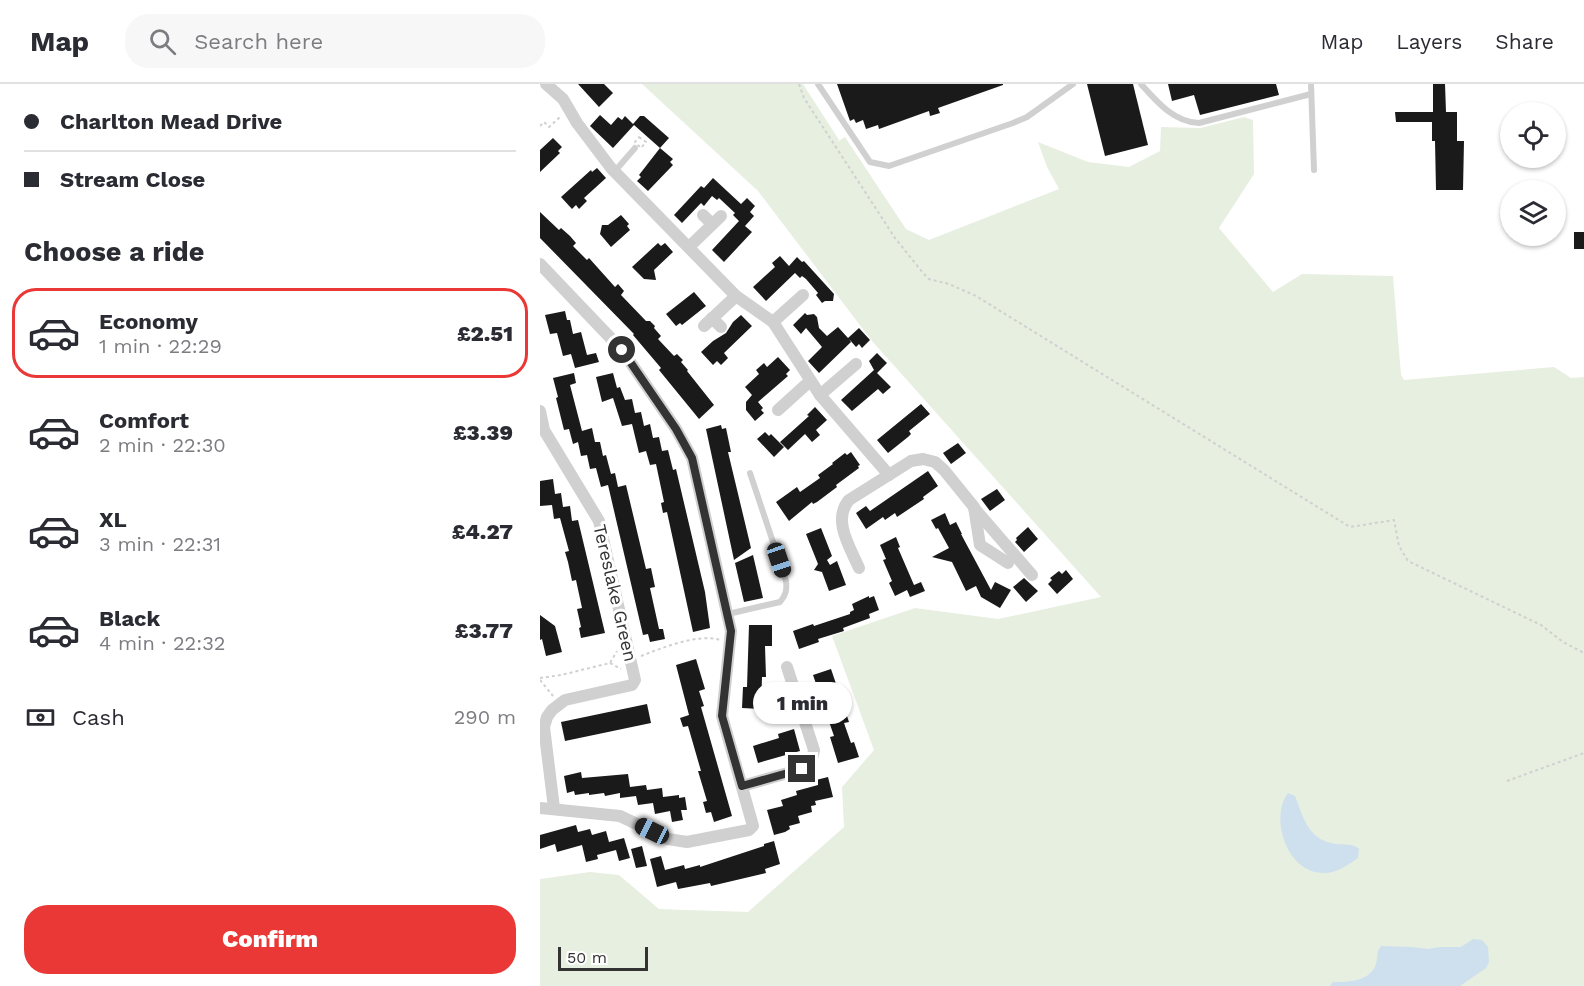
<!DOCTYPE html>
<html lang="en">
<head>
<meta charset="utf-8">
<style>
	body { margin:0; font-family:"Work Sans",sans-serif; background:#f7f7f7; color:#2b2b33; height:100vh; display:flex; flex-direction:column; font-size:22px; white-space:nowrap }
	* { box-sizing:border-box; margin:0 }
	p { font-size:20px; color:#7c7c81 }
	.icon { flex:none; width:33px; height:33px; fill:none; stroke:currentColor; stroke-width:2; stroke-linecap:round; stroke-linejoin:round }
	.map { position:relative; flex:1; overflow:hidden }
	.drawer { display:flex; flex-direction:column; background:#fff; width:540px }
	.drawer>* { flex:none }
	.hud { display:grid; align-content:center; height:132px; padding:0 24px; background:#fff }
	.buttons { position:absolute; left:960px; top:18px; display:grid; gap:12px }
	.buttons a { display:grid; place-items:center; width:66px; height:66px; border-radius:50%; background:#fff; box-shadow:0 2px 4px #0004; font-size:30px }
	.scale { position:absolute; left:18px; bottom:15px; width:90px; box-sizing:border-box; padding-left:6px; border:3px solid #333; border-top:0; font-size:16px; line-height:21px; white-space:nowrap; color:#333; -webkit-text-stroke:4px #fff; paint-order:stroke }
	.end { position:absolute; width:27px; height:27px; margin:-14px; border:8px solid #333; background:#fff; box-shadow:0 0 0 3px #fff }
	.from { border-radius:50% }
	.bubble { position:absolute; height:42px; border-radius:21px; background:#fff; box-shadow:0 2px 4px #0004; font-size:20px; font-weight:800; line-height:42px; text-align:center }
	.car { position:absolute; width:18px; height:36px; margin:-18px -9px; border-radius:8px; box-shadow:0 0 4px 2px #0007; background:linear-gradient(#222 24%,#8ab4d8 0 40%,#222 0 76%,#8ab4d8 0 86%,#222 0) }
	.hud b { display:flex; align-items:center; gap:21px; height:57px; font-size:22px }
	.hud b+b { border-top:2px solid #e1e1e2 }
	.hud i { width:15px; height:15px; background:#2b2b33 }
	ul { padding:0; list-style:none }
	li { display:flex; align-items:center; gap:18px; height:90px; margin:0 12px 9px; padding:0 12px; border:3px solid transparent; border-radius:24px }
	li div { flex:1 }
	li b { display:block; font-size:22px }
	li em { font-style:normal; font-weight:800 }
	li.current { border-color:#e93835 }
	li>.icon { width:54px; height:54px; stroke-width:1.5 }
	h2 { padding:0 24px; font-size:27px; line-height:72px }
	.pay { display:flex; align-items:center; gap:15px; height:66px; padding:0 24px; font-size:22px }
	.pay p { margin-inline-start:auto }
	.cta { display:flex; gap:12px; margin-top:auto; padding:12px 24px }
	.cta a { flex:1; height:69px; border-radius:24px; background:#e93835; color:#fff; font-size:24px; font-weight:800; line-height:69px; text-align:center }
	header { display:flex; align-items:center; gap:36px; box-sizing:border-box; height:84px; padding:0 30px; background:#fff; border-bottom:2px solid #e1e1e2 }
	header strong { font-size:28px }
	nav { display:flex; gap:33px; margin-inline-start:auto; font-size:21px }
	.search { width:420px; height:54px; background:#f7f7f7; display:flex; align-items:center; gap:15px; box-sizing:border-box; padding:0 21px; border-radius:24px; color:#7c7c81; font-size:22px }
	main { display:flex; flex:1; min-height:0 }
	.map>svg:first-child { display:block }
	.green { fill:#e7efe1 }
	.water { fill:#cedfee }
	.building { fill:#1a1a1a }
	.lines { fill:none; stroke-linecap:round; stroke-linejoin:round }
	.path { stroke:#d0d0d0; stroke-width:2; stroke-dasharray:3 3; stroke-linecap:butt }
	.service { stroke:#d0d0d0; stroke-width:6 }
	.minor { stroke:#d0d0d0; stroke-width:12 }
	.route { stroke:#333; stroke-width:8 }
	.labels { text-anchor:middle; stroke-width:6; stroke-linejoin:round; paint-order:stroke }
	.street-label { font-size:18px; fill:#333; stroke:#fff }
</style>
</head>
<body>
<header>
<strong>Map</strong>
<div class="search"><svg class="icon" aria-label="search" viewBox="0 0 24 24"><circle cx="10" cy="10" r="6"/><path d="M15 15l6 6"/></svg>Search here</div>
<nav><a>Map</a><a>Layers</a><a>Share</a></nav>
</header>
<main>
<section class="drawer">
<div class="hud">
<b><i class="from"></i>Charlton Mead Drive</b>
<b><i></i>Stream Close</b>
</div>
<h2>Choose a ride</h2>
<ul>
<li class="current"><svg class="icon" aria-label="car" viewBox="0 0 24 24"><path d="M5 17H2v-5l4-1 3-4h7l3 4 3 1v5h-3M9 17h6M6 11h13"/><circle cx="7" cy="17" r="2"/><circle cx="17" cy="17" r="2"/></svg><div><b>Economy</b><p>1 min · 22:29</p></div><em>£2.51</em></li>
<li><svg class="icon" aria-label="car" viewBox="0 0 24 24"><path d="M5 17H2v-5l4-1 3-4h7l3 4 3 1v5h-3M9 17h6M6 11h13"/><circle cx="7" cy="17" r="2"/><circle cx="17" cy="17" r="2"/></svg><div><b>Comfort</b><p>2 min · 22:30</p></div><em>£3.39</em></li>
<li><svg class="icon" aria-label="car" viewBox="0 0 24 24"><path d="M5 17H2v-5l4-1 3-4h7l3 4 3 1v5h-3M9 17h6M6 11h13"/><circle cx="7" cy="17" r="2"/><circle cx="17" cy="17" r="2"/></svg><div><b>XL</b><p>3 min · 22:31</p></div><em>£4.27</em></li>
<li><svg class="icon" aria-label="car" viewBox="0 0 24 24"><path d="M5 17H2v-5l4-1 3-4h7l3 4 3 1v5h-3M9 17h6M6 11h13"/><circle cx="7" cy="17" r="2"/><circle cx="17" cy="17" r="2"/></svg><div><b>Black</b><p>4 min · 22:32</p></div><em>£3.77</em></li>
</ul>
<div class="pay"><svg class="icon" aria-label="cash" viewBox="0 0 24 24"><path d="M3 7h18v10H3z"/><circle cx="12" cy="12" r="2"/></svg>Cash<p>290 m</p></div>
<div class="cta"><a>Confirm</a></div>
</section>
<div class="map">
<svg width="1044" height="902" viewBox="0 0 1044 902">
	<rect width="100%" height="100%" fill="#fff"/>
	<polygon class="green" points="102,0 263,0 299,56 297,58 305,53 366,145 389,156 519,105 507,83 498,58 548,78 589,83 620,67 621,43 661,44 704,33 713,36 714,90 679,144 733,208 762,190 853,192 861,291 864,296 1014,283 1031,294 1044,293 1044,902 0,902 0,795 50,788 79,791 119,825 208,828 304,743 302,703 334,666 292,552 375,524 458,535 561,513 332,257 218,107"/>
	<g class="water">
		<path d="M748 709 755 712C764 735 768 756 796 760 805 761 812 759 819 765L818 774C808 781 797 789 784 789 747 790 729 734 748 709Z"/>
		<path d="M933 855 942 856 948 863 949 878 946 884 920 902H790L793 898C808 898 830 898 836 880 838 873 836 868 841 862L872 863 888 865 900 863H921Z"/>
	</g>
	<g class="building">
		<polygon points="38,0 64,0 73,9 59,23"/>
		<polygon points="297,0 463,0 463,1 398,24 400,29 390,32 389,27 339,45 338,41 326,45 323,36 316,39 314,35 310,37"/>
		<polygon points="547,0 593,0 608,61 565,72"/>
		<polygon points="628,0 736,0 739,11 660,31 654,11 632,17"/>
		<polygon points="893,0 905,0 906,28 917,28 917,57 924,57 923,106 896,106 895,57 892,57 892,38 856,38 855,28 893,28"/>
		<polygon points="60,31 71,41 78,33 82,36 85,32 93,40 100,32 104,32 129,54 120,64 94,41 73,64 50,42"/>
		<polygon points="13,54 22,63 18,67 20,69 0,88 0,66"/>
		<polygon points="120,64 133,75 130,78 133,81 108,107 97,97 101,93 99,91"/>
		<polygon points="57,84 66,94 44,114 47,117 39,125 36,121 32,125 21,113 51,86 52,88"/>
		<polygon points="173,94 201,120 207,114 215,122 210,128 214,132 205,142 212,148 184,178 172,166 199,137 193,131 195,129 179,114 177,116 172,112 164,122 161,119 142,139 134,131 161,102 164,104"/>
		<polygon points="0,128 19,146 21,144 30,152 36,159 33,162 47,176 49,174 75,203 78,200 84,207 81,211 106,237 110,237 115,242 114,244 121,252 118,255 134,272 137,270 143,276 141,278 148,286 147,287 174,321 159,335 119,286 121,284 93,251 94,250 0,154"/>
		<polygon points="81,131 89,140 87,142 90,146 71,163 60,150 62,141 68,141"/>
		<rect x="1034" y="148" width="10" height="17"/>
		<polygon points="118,159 121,162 125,159 133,168 114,186 116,196 104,195 92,183"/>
		<polygon points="240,172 249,182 257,173 262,178 264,177 294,210 293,217 285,217 282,219 276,211 278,209 266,195 262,192 260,194 255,189 226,217 213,203 235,183 232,179"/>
		<polygon points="154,208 166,222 142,241 140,239 136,242 126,230"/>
		<polygon points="25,227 27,236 30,236 33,250 41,248 47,271 56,269 59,278 35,284 31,270 23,272 17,249 10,250 5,231"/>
		<polygon points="265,229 267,231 274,230 277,233 279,244 287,252 298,243 308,254 319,244 330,256 322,264 319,260 316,263 309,255 311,258 279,289 268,277 282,263 266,244 261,250 253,241"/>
		<polygon points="201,231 212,242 184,269 188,274 181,281 177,277 173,281 161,268 173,257 186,249 193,238"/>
		<polygon points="337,269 347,279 337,289 351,303 343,310 338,305 312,327 301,316 334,286 329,277"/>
		<polygon points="238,273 250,286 246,290 248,292 218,318 223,324 221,326 224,329 215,337 206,326 206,318 212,311 205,303 219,290 216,286 224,279 227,283"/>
		<polygon points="34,289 36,299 30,301 42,347 52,344 55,358 60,358 63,372 66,371 71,390 75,389 78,403 86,401 106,485 111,484 115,503 110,504 119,545 123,545 125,555 110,558 108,550 103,551 68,401 61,403 56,384 50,385 47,371 41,372 38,358 33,360 29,345 24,346 16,314 18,313 13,294"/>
		<polygon points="73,289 77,304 80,303 85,316 92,315 95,329 101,328 104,342 110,340 113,354 119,353 122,367 128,366 133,386 136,385 165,508 170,544 153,548 127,428 123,429 121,419 124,418 116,380 110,381 106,367 99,369 92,340 82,342 73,314 62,318 56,293"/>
		<polygon points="381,320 390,330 369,347 371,350 368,353 348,369 337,356"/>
		<polygon points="275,323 287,336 276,346 280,351 272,358 265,350 248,366 240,358 269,332 267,331"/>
		<polygon points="181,341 182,345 186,344 191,368 188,368 211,464 194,476 166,345"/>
		<polygon points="225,348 229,352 231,350 244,363 234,373 217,355"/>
		<polygon points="418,359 426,369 411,380 403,369"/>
		<polygon points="311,368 320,381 318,382 319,384 296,401 297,403 277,418 273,420 272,418 249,437 236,418 257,403 260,408 280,394 278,391 293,380 292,379 305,369 307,371"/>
		<polygon points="388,387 398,402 383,413 384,415 357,433 355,429 345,436 343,433 326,445 316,429 326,422 330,427"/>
		<polygon points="13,395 15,410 21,409 23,423 30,422 32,437 38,436 65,549 41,554 39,544 41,543 37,525 42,524 36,496 32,497 28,478 25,468 29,467 20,434 14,435 12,421 0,422 0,397"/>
		<polygon points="457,405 465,416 450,427 441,415"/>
		<polygon points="405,429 410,441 416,438 422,450 421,450 451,506 455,498 471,506 460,524 441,513 436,502 426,507 412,478 392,473 409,464 398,444 396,445 391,436"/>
		<polygon points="488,443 498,455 484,468 475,458 477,456 476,454"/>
		<polygon points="281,444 292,472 287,476 290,481 297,477 306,501 289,507 282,488 274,486 278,480 266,450"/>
		<polygon points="356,453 360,463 358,464 374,501 381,498 385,507 370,513 367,506 355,512 349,499 352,497 343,476 346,475 340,461"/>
		<polygon points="213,471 223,514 204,518 195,479"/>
		<polygon points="526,486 533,495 517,510 508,500 512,496 510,494 519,487 522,490"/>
		<polygon points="484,494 498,507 486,518 473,503"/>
		<polygon points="329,512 329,514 334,512 339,526 329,530 330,534 303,544 304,547 278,555 279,558 259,565 253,547 273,540 274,542 310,530 310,528 314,526 312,520"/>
		<polygon points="0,531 15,542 22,568 6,572 2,555 0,556"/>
		<polygon points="209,541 232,541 232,562 225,562 226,593 222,593 221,625 202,624 203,603 207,603"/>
		<polygon points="156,575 165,605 159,607 164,622 161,623 192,732 174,738 171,728 166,729 163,718 167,717 158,687 161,687 148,642 143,643 140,634 149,631 136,581"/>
		<polygon points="291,585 309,638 304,639 311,659 314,658 319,673 298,679 290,653 294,652 273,591"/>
		<polygon points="107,620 111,639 25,657 21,638"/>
		<polygon points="254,645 260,667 218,679 213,662 239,654 238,650"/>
		<polygon points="41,688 42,694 88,690 90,703 106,701 107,706 122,704 123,713 139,711 139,714 145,713 147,726 141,726 143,736 132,738 130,727 115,730 113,719 98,721 96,712 80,714 80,709 65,712 64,709 49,711 49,709 35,711 34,707 27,709 24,692"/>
		<polygon points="288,693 293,713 275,717 276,721 271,722 272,728 258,732 260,739 249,742 250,745 245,748 234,751 227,726 243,722 241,716 257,711 256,707 278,701 276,696"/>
		<polygon points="36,741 38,748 50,745 52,751 66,747 69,758 84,754 90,774 79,777 76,766 57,771 58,775 46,778 42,761 17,768 15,760 0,765 0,751"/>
		<polygon points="234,757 240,780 225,785 226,789 171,802 170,799 138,805 136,798 117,803 110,775 121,772 125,786 144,781 145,785 160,781 160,783 224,762 224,760"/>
		<polygon points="102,762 107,782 96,784 91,765"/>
	</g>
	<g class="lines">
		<g class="path">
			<polyline points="259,0 264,14 355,154 383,189 389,195 409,200 436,212 810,443 854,436 859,462 868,477 1001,541 1023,558 1044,569"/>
			<polyline points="0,42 4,38 9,43 20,33"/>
			<polygon points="99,53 106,58 101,64 95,58"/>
			<path d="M101 572C122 564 158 549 180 556"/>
			<polyline points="70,579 81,585"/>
			<polyline points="0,594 21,591 70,579 77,567"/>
			<polyline points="0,596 13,612"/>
			<polyline points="967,697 1044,669"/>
		</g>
		<g class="service">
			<polyline points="278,0 330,78 349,82 473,39 487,33 533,0"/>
			<path d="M601 0C617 18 634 38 659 39L771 10"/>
			<polyline points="771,0 774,86"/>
			<polyline points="75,87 95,64"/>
			<path d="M188 530 240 518C246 511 247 506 246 497L210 389"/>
		</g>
		<g class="minor">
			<polyline points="6,0 23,15 37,39 71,84 196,212 233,238 280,311 349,391"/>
			<polyline points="163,131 172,140"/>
			<polyline points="149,163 181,132"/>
			<polyline points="0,180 82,266 136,345 152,374 191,547 182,632 213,742 209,746 147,758 128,755 80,732 0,724"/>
			<polyline points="172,234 181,243"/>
			<polyline points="233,238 263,211"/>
			<polyline points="164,242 196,212"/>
			<polyline points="280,311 316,280"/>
			<polyline points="238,326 270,297"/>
			<polyline points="0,327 4,346 59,437 95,596 92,601 25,616 12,626 7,633 4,643 14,724"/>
			<polyline points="434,424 492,491"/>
			<path d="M319 484C310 463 292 436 309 416L371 377 383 375 395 378 404 386 434 423 440 461 468 479"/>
			<polyline points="202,702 262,685 272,675 274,666 247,583"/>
		</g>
	</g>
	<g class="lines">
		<polyline class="route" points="82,266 136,345 152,374 191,547 182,632 202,702 262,685"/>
	</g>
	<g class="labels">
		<g class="street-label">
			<text transform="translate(75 509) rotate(77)" y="6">Tereslake Green</text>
		</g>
	</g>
</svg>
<div class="buttons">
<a><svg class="icon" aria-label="locate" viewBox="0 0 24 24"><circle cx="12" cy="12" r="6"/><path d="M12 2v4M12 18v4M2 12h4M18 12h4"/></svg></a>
<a><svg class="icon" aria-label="layers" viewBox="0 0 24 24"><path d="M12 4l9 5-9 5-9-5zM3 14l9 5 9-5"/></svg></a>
</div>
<div class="scale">50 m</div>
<i class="end from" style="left:82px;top:266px"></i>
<i class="end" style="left:262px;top:685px"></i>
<div class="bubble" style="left:213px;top:598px;width:99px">1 min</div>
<i class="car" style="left:239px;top:476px;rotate:161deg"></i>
<i class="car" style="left:112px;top:747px;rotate:296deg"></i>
</div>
</main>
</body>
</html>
